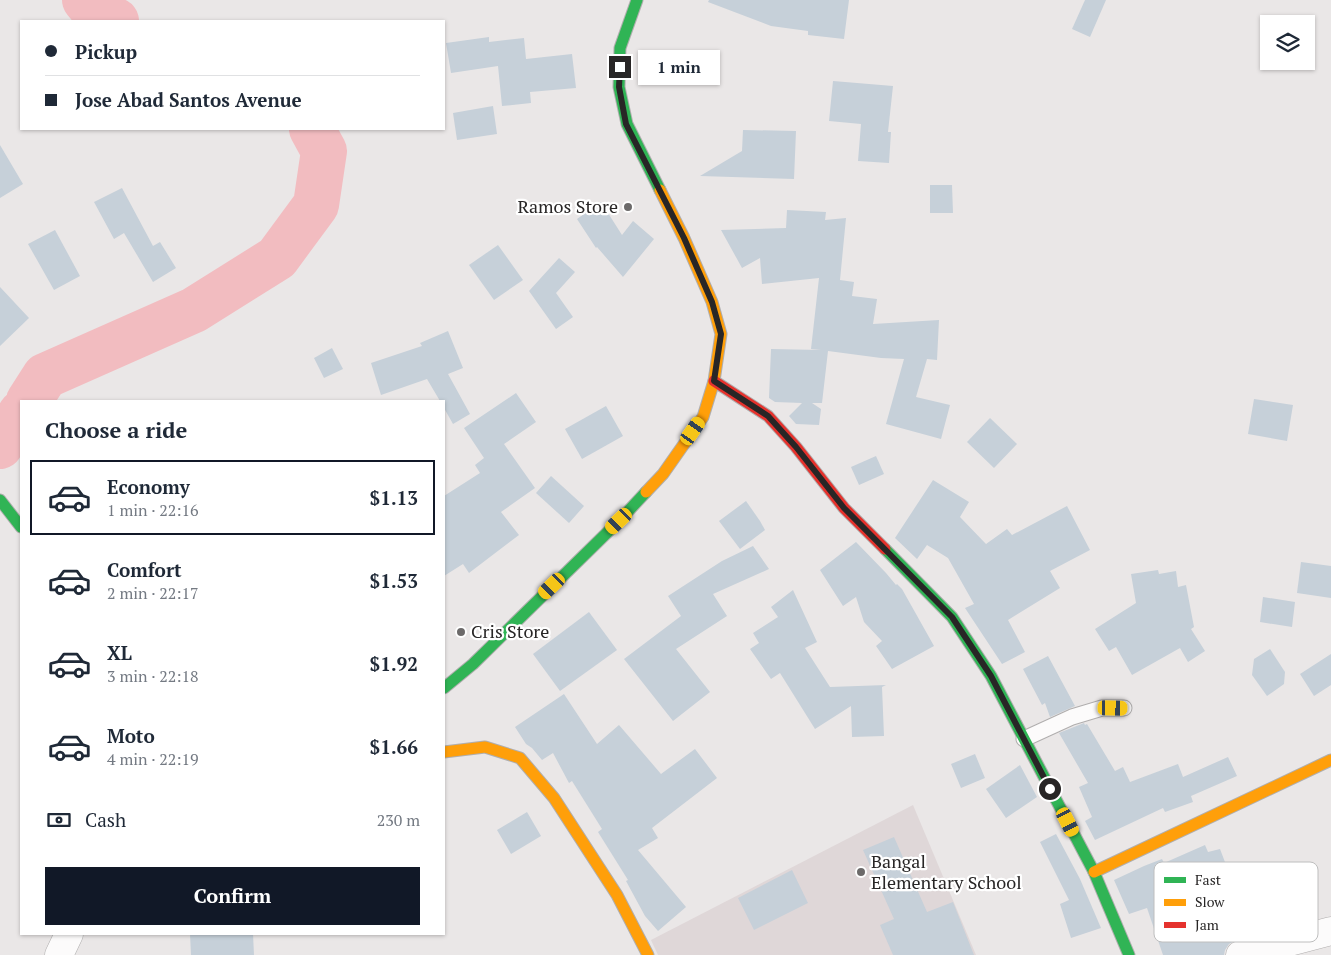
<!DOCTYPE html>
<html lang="en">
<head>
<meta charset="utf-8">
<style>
	body { margin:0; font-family:"PT Serif",serif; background:#f2f2f3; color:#1f2937; height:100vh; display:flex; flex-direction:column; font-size:19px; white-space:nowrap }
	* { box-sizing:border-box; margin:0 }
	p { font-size:16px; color:#747a83 }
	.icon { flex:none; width:28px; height:28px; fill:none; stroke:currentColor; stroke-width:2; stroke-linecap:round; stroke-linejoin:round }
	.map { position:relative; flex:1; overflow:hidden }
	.side { position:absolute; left:20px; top:400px; width:425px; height:535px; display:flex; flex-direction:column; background:#fff; border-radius:0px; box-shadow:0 1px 4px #0004 }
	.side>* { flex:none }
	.banner { position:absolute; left:20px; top:20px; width:425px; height:110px; border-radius:0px; box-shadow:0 1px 4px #0004; display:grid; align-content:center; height:110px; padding:0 25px; background:#fff }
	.buttons { position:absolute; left:1260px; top:15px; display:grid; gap:10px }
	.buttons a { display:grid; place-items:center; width:55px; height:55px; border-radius:0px; background:#fff; box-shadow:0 1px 4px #0004; font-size:25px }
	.end { position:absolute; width:22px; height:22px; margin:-11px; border:6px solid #282626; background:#fff; box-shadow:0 0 0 2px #fff }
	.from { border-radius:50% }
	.bubble { position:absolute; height:35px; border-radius:0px; background:#fff; box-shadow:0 1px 4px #0004; font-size:16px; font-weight:800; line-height:35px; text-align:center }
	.car { position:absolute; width:15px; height:30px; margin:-15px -8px; border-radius:6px; box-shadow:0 0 4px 1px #0007; background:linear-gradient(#f5c518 24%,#345 0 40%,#f5c518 0 76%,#345 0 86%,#f5c518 0) }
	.banner b { display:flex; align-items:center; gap:18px; height:48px; font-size:19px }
	.banner b+b { border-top:1px solid #e0e1e3 }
	.banner i { width:12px; height:12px; background:#1f2937 }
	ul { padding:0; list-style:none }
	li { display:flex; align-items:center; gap:15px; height:75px; margin:0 10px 8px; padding:0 15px; border:2px solid transparent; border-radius:0px }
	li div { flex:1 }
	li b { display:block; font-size:19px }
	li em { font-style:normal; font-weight:800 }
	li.selected { border-color:#111827 }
	li>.icon { width:45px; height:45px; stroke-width:1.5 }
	h2 { padding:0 25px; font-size:22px; line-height:60px }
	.pay { display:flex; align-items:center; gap:12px; height:55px; padding:0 25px; font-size:19px }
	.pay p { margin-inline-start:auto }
	.primary-button { display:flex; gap:10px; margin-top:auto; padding:10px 25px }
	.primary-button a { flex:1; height:58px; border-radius:0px; background:#111827; color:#fff; font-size:20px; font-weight:800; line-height:58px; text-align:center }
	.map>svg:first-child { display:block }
	.built { fill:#dfd7d8 }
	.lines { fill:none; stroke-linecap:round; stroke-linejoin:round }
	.river { stroke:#f2bcc0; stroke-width:46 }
	.building { fill:#c6d0d9 }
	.lane-casing { stroke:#b0aeae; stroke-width:17 }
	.street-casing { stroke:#b0aeae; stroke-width:29 }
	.fast-casing { stroke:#b0aeae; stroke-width:13 }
	.slow-casing { stroke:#b0aeae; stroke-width:13 }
	.jam-casing { stroke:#b0aeae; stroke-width:13 }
	.lane { stroke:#fcfbfb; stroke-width:15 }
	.street { stroke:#fcfbfb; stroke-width:28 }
	.fast { stroke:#30b455; stroke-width:11 }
	.slow { stroke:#ff9f0a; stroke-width:11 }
	.jam { stroke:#e5322d; stroke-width:11 }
	.route { stroke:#282626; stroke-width:6 }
	.poi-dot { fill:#6c6a6a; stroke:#fff; stroke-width:2 }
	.labels { text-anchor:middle; stroke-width:4.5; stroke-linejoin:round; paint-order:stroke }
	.poi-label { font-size:18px; fill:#282626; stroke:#fff; text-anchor:start }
	.key { fill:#fff; stroke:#bebebe; stroke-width:1 }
	.key-label { font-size:14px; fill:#282626 }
</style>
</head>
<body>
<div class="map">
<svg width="1331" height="955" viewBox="0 0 1331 955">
	<rect width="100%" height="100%" fill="#eae7e7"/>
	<polygon class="built" points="913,805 976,955 658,955 651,940"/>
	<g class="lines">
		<g class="river">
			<polyline points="85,0 90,6 116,21"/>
			<polyline points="29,401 45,376 194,310 277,258 316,205 324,151 312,129"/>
			<polyline points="0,446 21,413"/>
		</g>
	</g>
	<g class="building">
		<polygon points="709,0 849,0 844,39 808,35 808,31 771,26 708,2"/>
		<polygon points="1085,0 1106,0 1090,37 1072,29"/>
		<polygon points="489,37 489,42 524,38 526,59 572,54 576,88 530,92 531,103 502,106 498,66 451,73 446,43"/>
		<polygon points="833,81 893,86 888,132 891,132 889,163 858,161 861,124 829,121"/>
		<polygon points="493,106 497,134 457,140 453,113"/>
		<polygon points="743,130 796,131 794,179 700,176 742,151"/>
		<polygon points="0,145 23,184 0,198"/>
		<polygon points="930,185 952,185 953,213 930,213"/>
		<polygon points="122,188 153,246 160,242 176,268 153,282 124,233 114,239 94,202"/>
		<polygon points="601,202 622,235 633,221 654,239 623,277 597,247 596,248 577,219"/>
		<polygon points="787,210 826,212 825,220 846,218 840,280 854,282 852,296 877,299 873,324 939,320 937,360 927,359 916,397 950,405 941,439 886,424 904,359 881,358 828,351 822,403 812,403 821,409 819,425 796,424 789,416 802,403 775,402 769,398 771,349 821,350 811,349 819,278 762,284 760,258 742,268 721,230 786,228"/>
		<polygon points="55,230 80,276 54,290 28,244"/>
		<polygon points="498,245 523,280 494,300 469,265"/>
		<polygon points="559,258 575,272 556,293 573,317 556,329 529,291"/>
		<polygon points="0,287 29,318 0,346"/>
		<polygon points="448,331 463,368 448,374 470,414 453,424 444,408 444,401 440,401 427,379 381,395 371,363 422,346 420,343"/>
		<polygon points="332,348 343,369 324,378 314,358"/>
		<polygon points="516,393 536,422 504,444 535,488 501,512 519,535 469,573 463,564 444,576 444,496 480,473 475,465 484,458 464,428"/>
		<polygon points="1254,399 1293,405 1287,441 1248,434"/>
		<polygon points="606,406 623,436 582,459 565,429"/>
		<polygon points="990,418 1017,444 994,468 967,442"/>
		<polygon points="876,456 884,474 859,485 851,467"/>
		<polygon points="551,476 584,506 569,523 536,493"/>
		<polygon points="933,480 969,502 960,517 986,544 1007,529 1012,535 1067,506 1090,550 1050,571 1060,588 1008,620 1025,652 1002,664 965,608 974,604 948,558 927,545 917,559 895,538"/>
		<polygon points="746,501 760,521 765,530 740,549 719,521"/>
		<polygon points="856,542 886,573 896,585 897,584 902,589 934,646 892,669 876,646 882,641 864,622 856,597 843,606 820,570"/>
		<polygon points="753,546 769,569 713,594 727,616 676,649 710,692 673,721 624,659 681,616 668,596 722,561"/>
		<polygon points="1301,562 1331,566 1331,598 1297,593"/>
		<polygon points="1158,570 1159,574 1176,571 1178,587 1186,585 1194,627 1191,629 1205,651 1188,662 1180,648 1132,675 1116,647 1109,651 1095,629 1136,603 1131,574"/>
		<polygon points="793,590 817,642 805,648 830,687 886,685 882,687 884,736 852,737 851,706 815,729 780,673 771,679 750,649 759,643 753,633 778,617 771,607"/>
		<polygon points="1263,597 1295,602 1292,627 1260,622"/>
		<polygon points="589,612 617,650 560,691 533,654"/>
		<polygon points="1270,649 1285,672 1284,684 1267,696 1252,675 1254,659"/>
		<polygon points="1331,654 1331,685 1314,696 1300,674"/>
		<polygon points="1048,656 1075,706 1050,717 1045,703 1042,705 1023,669"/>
		<polygon points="564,694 597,744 619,725 661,774 695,749 717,778 652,828 658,838 638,850 686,907 658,931 645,916 626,881 628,880 598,832 602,829 572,781 569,783 553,753 542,760 532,748 526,744 515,727"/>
		<polygon points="1084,723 1085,725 1087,724 1115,771 1123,767 1130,782 1178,764 1183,777 1228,757 1237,776 1191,796 1193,802 1165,812 1163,808 1095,840 1085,821 1092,817 1079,787 1088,783 1059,733"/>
		<polygon points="975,754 985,778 961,788 951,764"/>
		<polygon points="1020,765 1037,797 1006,818 986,789"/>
		<polygon points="527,812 541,836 511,854 497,830"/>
		<polygon points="1056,834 1080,879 1101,928 1071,938 1060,904 1069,900 1040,842"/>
		<polygon points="894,837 927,912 953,902 974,955 893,955 880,925 894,919 863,850"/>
		<polygon points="1205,845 1208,852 1220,849 1228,870 1212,875 1231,929 1246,923 1251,936 1236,940 1229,944 1225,950 1224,955 1163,955 1147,908 1129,914 1114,880 1144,866 1162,859 1164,863"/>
		<polygon points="792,870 808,903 754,930 738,898"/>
		<polygon points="190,934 253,934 254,955 191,955"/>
	</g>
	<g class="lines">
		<defs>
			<polyline id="lane" points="1024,739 1072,717 1102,708 1124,708"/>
			<g id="street">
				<polyline points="59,955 69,934"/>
				<polyline points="1240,955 1331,931"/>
			</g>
			<g id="fast">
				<polyline points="637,0 620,48 619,87 627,124 660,190"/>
				<polyline points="0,500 21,527"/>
				<polyline points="885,549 952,617 991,676 1094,872 1129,955"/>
				<polyline points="444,688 473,664 619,521 646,492"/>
			</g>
			<g id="slow">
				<polyline points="646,492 663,474 703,417 714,381 721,334 712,302 684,238 660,190"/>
				<polyline points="444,752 485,747 520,758 554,798 617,895 648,955"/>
				<polyline points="1094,872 1331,760"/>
			</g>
			<polyline id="jam" points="714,381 768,416 796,447 844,508 885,549"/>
		</defs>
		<use href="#lane" class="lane-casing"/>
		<use href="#street" class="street-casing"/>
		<use href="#fast" class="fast-casing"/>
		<use href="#slow" class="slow-casing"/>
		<use href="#jam" class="jam-casing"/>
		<use href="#lane" class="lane"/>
		<use href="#street" class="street"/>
		<use href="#fast" class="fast"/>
		<use href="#slow" class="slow"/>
		<use href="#jam" class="jam"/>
	</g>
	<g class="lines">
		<polyline class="route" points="620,67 619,87 626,124 684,238 712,302 721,334 714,381 768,416 796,447 844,508 952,617 991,676 1050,789"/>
	</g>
	<g class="poi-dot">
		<circle cx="628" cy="207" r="5"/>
		<circle cx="461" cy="632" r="5"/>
		<circle cx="861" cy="872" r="5"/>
	</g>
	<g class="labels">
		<g class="poi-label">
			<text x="618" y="213" text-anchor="end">Ramos Store</text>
			<text x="471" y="638">Cris Store</text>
			<text x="871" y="868">Bangal<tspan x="871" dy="21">Elementary School</tspan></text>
		</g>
	</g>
	<rect x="1154" y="862" width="164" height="80" rx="8" class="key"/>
	<rect x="1164" y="877" width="22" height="6" fill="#30b455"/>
	<rect x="1164" y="899" width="22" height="7" fill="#ff9f0a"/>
	<rect x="1164" y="922" width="22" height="6" fill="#e5322d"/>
	<g class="key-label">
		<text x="1195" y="885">Fast</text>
		<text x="1195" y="907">Slow</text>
		<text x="1195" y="930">Jam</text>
	</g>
</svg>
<div class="buttons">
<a><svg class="icon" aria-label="layers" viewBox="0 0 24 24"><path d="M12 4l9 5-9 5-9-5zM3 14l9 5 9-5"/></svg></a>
</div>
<i class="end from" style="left:1050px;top:789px"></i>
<i class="end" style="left:620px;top:67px"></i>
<div class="bubble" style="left:638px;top:50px;width:82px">1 min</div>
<i class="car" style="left:693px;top:431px;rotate:35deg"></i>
<i class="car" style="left:619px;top:521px;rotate:226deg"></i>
<i class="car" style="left:552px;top:586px;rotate:226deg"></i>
<i class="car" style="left:1113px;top:708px;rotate:91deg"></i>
<i class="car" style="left:1068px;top:822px;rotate:153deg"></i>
<div class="banner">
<b><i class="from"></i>Pickup</b>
<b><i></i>Jose Abad Santos Avenue</b>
</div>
<section class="side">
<h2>Choose a ride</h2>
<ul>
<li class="selected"><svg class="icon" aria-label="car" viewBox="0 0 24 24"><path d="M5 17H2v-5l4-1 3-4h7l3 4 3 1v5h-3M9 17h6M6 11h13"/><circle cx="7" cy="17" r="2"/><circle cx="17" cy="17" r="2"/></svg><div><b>Economy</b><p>1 min · 22:16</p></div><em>$1.13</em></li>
<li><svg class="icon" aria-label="car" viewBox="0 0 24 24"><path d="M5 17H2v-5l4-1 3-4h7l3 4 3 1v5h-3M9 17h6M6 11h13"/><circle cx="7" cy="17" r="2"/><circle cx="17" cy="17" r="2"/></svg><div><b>Comfort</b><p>2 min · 22:17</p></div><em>$1.53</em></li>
<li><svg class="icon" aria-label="car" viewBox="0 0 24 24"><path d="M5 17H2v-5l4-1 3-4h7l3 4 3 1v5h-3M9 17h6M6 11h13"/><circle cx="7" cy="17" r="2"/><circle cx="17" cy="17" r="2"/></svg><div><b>XL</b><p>3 min · 22:18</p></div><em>$1.92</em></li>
<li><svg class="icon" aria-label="car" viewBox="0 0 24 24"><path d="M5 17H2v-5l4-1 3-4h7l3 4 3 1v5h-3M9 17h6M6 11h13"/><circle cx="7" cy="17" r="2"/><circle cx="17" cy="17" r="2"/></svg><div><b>Moto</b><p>4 min · 22:19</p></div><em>$1.66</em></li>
</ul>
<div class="pay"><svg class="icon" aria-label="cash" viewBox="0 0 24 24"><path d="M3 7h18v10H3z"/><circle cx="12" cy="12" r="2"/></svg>Cash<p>230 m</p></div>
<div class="primary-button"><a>Confirm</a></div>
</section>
</div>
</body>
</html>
